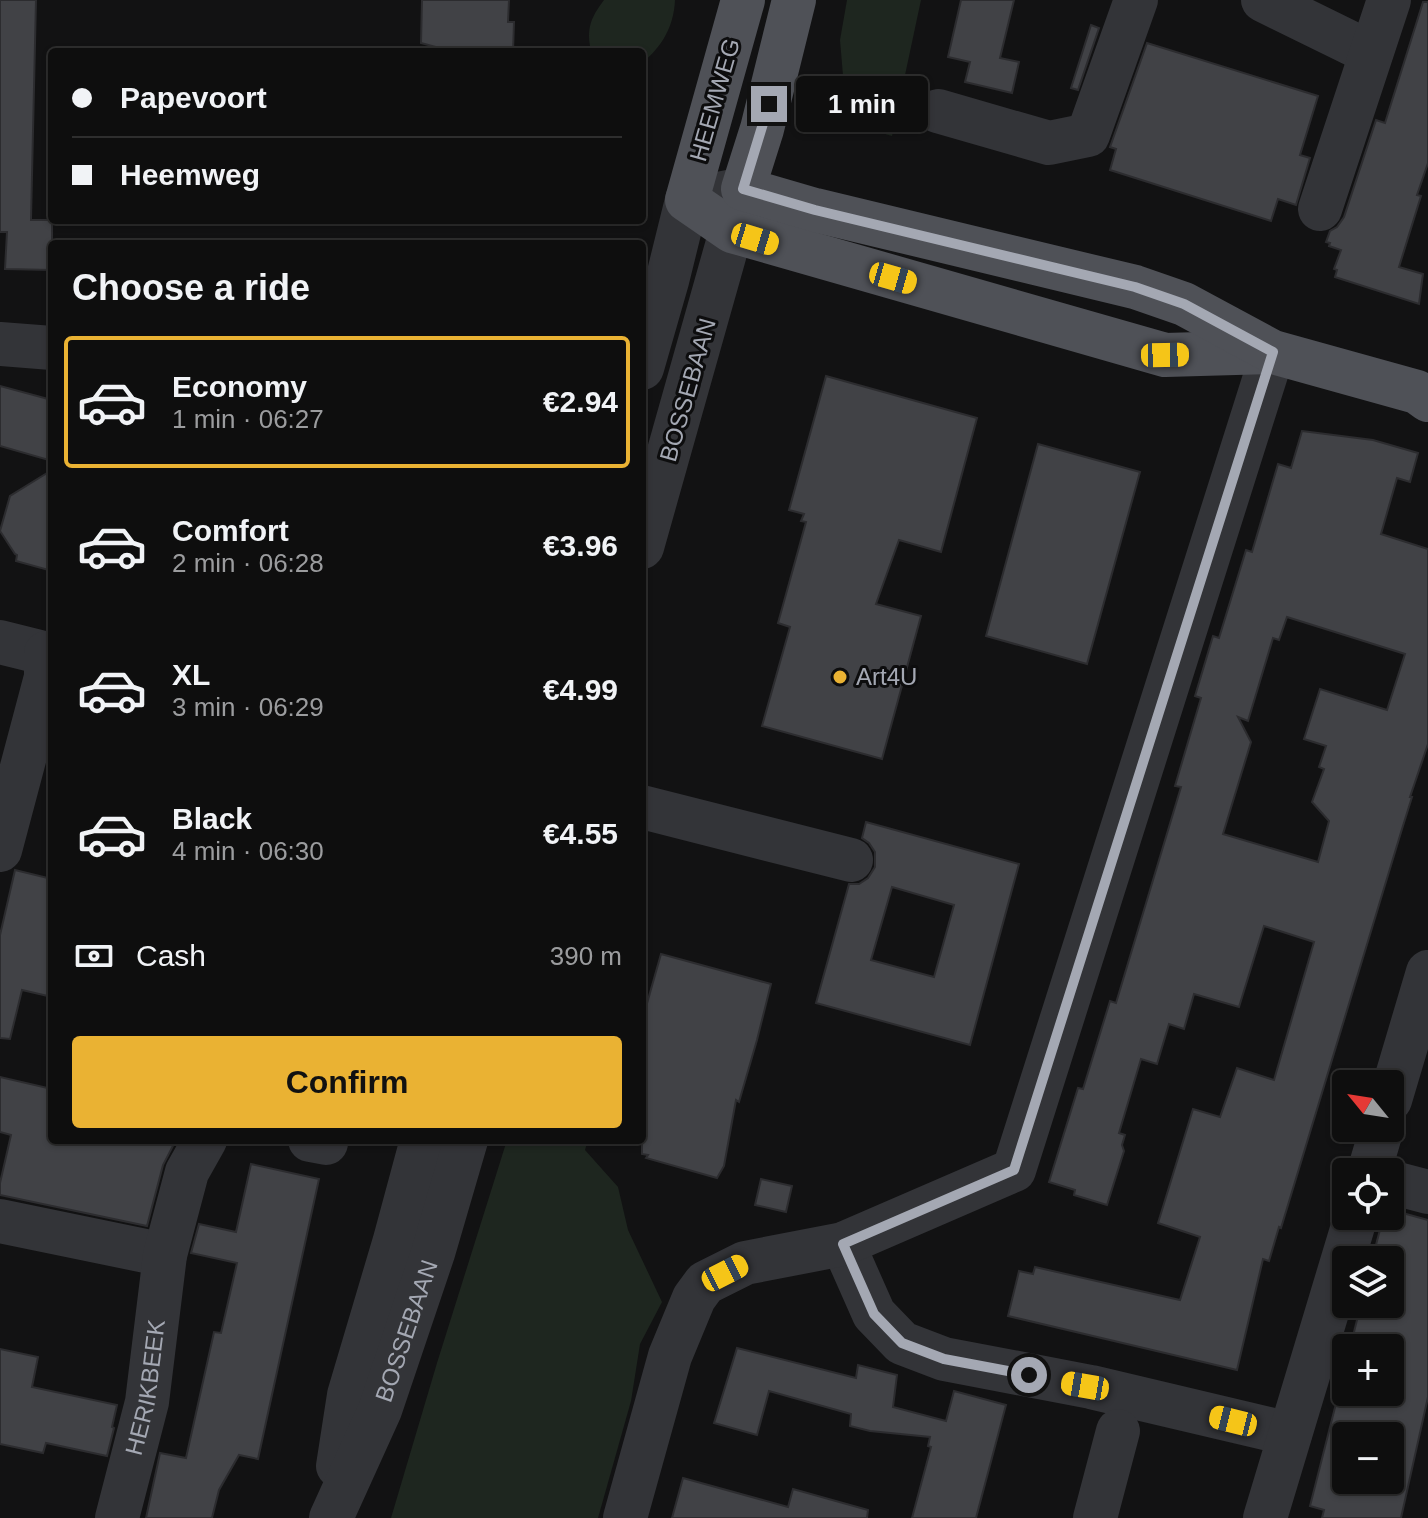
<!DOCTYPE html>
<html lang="en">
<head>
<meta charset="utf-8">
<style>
	body { margin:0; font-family:Helvetica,sans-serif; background:#1c1c1c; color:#f1f3f6; height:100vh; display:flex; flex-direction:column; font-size:30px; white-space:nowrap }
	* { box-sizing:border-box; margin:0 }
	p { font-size:26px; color:#9b9c9e }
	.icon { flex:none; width:44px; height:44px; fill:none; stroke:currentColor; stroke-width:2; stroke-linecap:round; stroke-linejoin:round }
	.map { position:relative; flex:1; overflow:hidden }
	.panel { position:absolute; left:48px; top:240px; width:598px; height:904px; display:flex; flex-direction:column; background:#0e0e0e; border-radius:8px; box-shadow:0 2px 6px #0004,0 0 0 2px #2e2e2e }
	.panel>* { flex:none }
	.hud { position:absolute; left:48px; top:48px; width:598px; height:176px; border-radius:8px; box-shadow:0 2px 6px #0004,0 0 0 2px #2e2e2e; display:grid; align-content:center; height:176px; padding:0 24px; background:#0e0e0e }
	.needle { width:52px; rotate:300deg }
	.controls { position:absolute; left:1332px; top:1070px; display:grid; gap:16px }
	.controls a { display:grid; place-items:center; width:72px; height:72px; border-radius:8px; background:#0e0e0e; box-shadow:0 2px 6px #0004,0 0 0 2px #2e2e2e; font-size:40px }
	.end { position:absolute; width:36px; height:36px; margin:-18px; border:10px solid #a4a8b3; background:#111; box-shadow:0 0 0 4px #111 }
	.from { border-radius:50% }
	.bubble { position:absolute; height:56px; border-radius:8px; background:#0e0e0e; box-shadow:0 2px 6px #0004,0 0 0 2px #2e2e2e; font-size:26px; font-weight:700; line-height:56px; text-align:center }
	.car { position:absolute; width:24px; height:48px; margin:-24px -12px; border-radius:10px; box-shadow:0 0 6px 2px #0007; background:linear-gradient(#f5c518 24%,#345 0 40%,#f5c518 0 76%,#345 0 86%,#f5c518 0) }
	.hud b { display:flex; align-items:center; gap:28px; height:76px; font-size:30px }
	.hud b+b { border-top:2px solid #2e2e2e }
	.hud i { width:20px; height:20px; background:#f1f3f6 }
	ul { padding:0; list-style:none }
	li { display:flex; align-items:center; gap:24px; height:132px; margin:0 16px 12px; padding:0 8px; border:4px solid transparent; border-radius:8px }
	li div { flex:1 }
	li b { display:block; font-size:30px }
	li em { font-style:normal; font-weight:700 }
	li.current { border-color:#eab233 }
	li>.icon { width:72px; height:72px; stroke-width:1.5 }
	h2 { padding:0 24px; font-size:36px; line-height:96px }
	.pay { display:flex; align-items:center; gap:20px; height:88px; padding:0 24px; font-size:30px }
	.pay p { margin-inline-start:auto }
	.button { display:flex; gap:16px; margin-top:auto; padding:16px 24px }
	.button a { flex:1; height:92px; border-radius:8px; background:#eab233; color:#111; font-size:32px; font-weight:700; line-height:92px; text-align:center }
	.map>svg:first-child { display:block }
	.green { fill:#1e261f }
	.building { fill:#414246; stroke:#2c2c2f; stroke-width:2; fill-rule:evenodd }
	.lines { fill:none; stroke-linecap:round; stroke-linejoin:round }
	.minor { stroke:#333438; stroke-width:44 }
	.major { stroke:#4f5157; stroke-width:44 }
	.route { stroke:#a4a8b3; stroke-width:10 }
	.poi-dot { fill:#eab233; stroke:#0d0d0e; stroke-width:3 }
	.labels { text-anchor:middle; stroke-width:6; stroke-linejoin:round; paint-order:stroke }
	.street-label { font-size:24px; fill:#a4a8b3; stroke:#0d0d0e }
	.poi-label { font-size:24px; fill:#a4a8b3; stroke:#0d0d0e; text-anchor:start }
</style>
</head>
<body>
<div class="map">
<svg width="1428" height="1518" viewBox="0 0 1428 1518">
	<rect width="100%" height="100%" fill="#121213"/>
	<g class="green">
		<path d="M604 0H675C674 26 662 47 642 63V52H592L591 50C586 29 591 17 604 0Z"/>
		<polygon points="847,0 921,0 892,136 847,123 840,40"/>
		<polygon points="507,1140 588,1140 585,1150 618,1187 628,1230 662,1302 640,1344 631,1401 598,1518 391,1518 437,1363"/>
	</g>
	<g class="building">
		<polygon points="0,0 36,0 31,220 52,220 52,270 5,269 7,232 0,232"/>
		<polygon points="422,0 509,0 508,22 514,22 513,52 454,52 421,43"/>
		<polygon points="961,0 1014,0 1000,58 1019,62 1012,93 965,82 970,62 948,57"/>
		<polygon points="1423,2 1428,2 1428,163 1417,195 1421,196 1399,267 1423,274 1419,304 1335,277 1337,270 1334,269 1341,250 1329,246 1330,243 1326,242 1330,231 1337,227 1344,217 1376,120 1385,123"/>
		<polygon points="1091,25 1099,28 1078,90 1071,88"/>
		<polygon points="1147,43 1318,96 1300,155 1310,158 1296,205 1278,199 1271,221 1110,170 1116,149 1110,147"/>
		<polygon points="826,376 977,418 941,552 899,540 876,604 921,616 882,759 762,726 790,627 778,623 806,522 801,521 804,514 789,510"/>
		<polygon points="0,386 52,400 52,461 0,446"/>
		<path d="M1302 431 1373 440 1418 453 1410 482 1397 478 1381 534 1428 549V744L1410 797H1412L1402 829 1281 1228 1279 1227 1269 1261 1263 1259 1237 1370 1008 1316 1019 1271 1033 1274 1035 1267 1180 1300 1200 1237 1158 1223 1193 1109 1220 1117 1237 1068 1274 1080 1314 942 1264 926 1239 1007 1194 994 1184 1029 1169 1024 1157 1064 1141 1059 1119 1133 1125 1135 1122 1145 1124 1151 1107 1205 1074 1195 1075 1190 1049 1182 1078 1088 1083 1089 1110 1001 1116 1003 1181 787 1175 786 1201 698 1195 696 1213 636 1219 638 1246 550 1252 552 1278 464 1291 468ZM1287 617 1405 654 1387 710 1320 689 1304 739 1326 746 1319 767 1324 769 1312 802 1329 821 1318 862 1223 834 1251 742 1238 717 1248 721 1273 638 1279 640Z"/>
		<polygon points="1038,444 1140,472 1087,664 986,636"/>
		<polygon points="52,470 52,571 16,561 17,555 15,554 0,531 10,496"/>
		<path d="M866 822 1019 864 970 1045 816 1003 849 884H859L868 878 875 867V852L869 843 862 838ZM892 887 954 905 934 977 871 960Z"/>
		<polygon points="15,870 52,879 52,997 22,990 10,1039 0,1038 0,935"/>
		<polygon points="661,954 771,984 757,1040 739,1102 736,1100 724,1166 717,1178 646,1158 648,1155 642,1154 642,1021"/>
		<polygon points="0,1077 52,1089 52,1140 176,1140 163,1165 147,1226 0,1195 0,1183 11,1135 0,1132"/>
		<polygon points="251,1164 319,1179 258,1459 239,1455 219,1490 212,1518 146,1518 160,1453 186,1458 214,1332 221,1333 237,1263 191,1253 199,1224 236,1232"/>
		<polygon points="761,1179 792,1186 786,1212 755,1205"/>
		<path d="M1399 1212 1428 1220V1397L1401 1518H1322L1324 1510 1310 1506 1346 1364V1392H1390V1348H1350L1361 1304H1390V1260H1372L1382 1222 1395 1225ZM1346 1436H1390V1480H1346Z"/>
		<polygon points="737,1348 856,1378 858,1365 897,1375 893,1407 946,1421 954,1391 1006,1405 976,1518 912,1518 931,1447 928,1446 930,1437 870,1431 850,1426 851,1414 769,1391 757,1435 714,1423"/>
		<polygon points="0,1349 38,1357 32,1387 117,1405 112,1427 114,1428 107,1456 46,1443 43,1453 0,1444"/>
		<polygon points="683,1478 788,1507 793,1489 868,1510 867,1518 672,1518"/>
	</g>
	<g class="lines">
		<g class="minor">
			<polyline points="1263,0 1371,53"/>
			<polyline points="938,111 1049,143 1088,135 1136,0"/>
			<polyline points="1320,209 1389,0"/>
			<polyline points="0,344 52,348"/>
			<polyline points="642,368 667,281 687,200 743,189 642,547"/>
			<polyline points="0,642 52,655"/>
			<polyline points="642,807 851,860"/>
			<polyline points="0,850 46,677 46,653"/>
			<polyline points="1390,1100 1428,972"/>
			<polyline points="310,1140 326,1143"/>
			<polyline points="1369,1172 1382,1128"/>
			<polyline points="1390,1182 1428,1192"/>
			<polyline points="0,1221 165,1255"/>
			<polyline points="843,1244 874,1314 902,1343 944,1359 1091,1387 1290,1434"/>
			<polyline points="338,1466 349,1395 395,1240 422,1140"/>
			<path id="s1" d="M117 1518 147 1402 165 1255 187 1172 205 1140"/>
			<path id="s2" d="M331 1518 380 1410 433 1253 466 1140"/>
			<polyline points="625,1518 670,1356 694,1298 705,1283 745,1263 843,1244 1014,1170 1273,352"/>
			<polyline points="1095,1518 1118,1431"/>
			<polyline points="1265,1518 1356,1216"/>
		</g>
		<g class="major">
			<polyline points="743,0 687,200 732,231 1165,355 1271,352"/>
			<polyline points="794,0 762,129 743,189 815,210 1135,287 1184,304 1273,352 1417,392 1428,400"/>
		</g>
	</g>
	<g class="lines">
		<polyline class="route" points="769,104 743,189 815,210 1135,287 1184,304 1273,352 1014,1170 843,1244 874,1314 902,1343 944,1359 1029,1375"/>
	</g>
	<circle class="poi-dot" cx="840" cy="677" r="8"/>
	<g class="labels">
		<g class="street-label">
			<text transform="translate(715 100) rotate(-74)" y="8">HEEMWEG</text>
			<text transform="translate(688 390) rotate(-74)" y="8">BOSSEBAAN</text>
			<text dy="8" stroke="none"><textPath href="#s2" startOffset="202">BOSSEBAAN</textPath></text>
			<text dy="8" stroke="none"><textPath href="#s1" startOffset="134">HERIKBEEK</textPath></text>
		</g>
		<g class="poi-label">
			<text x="856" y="685">Art4U</text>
		</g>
	</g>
</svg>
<div class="controls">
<a><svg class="needle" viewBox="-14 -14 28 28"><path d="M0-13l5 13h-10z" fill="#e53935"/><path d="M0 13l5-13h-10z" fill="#9b9c9e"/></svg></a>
<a><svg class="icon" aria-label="locate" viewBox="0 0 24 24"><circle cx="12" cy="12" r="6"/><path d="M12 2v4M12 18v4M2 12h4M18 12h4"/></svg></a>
<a><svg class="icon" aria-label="layers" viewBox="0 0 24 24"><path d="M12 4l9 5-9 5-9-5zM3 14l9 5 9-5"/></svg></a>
<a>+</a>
<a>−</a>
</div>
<i class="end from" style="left:1029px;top:1375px"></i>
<i class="end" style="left:769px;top:104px"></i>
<div class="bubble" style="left:796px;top:76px;width:132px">1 min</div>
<i class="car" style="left:755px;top:239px;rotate:107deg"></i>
<i class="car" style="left:893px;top:278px;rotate:106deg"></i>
<i class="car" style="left:1165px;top:355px;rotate:89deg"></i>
<i class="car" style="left:725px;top:1273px;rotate:63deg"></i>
<i class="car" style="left:1085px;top:1386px;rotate:280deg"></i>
<i class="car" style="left:1233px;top:1421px;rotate:284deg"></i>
<div class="hud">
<b><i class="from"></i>Papevoort</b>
<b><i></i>Heemweg</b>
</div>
<section class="panel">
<h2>Choose a ride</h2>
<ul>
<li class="current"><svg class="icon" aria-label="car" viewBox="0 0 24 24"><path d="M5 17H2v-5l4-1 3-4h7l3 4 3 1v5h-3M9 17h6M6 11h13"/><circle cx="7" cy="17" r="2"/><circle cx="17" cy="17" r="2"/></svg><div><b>Economy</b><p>1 min · 06:27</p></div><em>€2.94</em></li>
<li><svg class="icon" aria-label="car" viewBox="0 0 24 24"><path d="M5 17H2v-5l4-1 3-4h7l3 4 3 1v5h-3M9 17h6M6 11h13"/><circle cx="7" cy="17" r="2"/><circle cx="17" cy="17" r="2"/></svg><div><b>Comfort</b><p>2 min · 06:28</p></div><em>€3.96</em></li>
<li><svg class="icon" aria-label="car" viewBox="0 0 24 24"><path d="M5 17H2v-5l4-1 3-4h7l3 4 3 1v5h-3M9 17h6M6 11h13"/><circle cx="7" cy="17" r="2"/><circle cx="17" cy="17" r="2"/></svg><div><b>XL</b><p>3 min · 06:29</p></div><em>€4.99</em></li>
<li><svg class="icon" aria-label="car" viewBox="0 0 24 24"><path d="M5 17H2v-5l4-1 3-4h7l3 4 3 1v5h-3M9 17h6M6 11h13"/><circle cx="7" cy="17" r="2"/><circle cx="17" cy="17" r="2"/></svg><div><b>Black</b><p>4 min · 06:30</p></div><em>€4.55</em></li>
</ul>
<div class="pay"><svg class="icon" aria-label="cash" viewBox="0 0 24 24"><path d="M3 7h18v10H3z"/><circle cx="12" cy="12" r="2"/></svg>Cash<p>390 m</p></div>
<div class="button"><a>Confirm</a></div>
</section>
</div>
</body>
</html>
